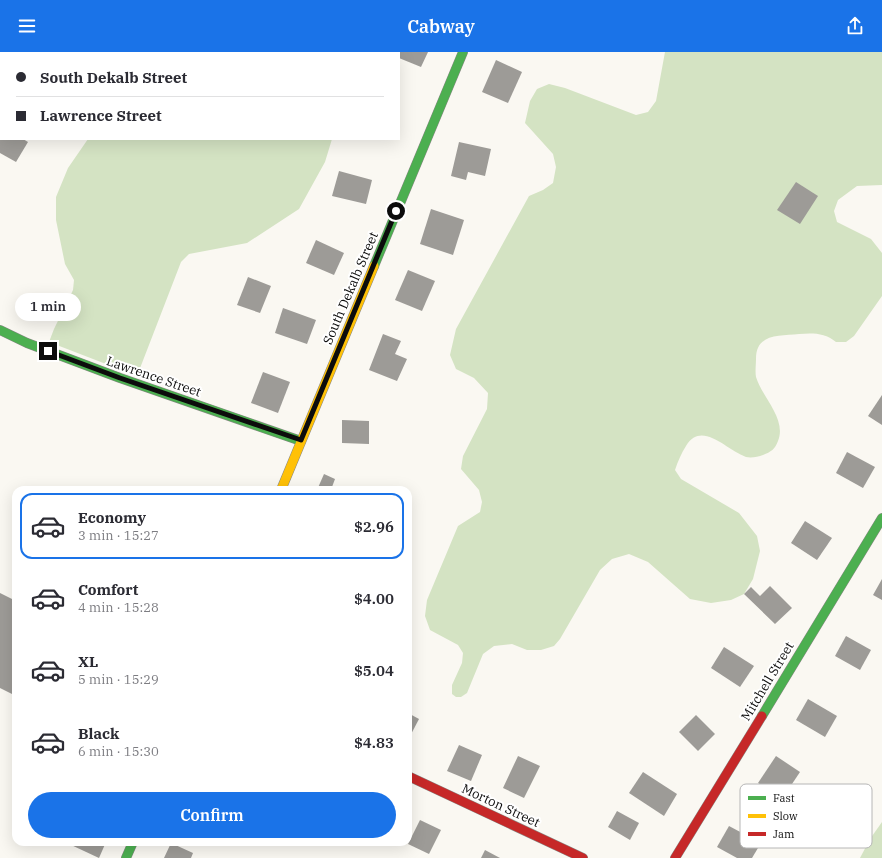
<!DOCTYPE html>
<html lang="en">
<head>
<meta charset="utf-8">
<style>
	body { margin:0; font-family:"IBM Plex Serif",serif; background:#f2f2f3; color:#2b2b33; height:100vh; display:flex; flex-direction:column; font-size:15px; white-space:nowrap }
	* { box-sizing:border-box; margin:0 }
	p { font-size:13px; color:#7c7c81 }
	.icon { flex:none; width:22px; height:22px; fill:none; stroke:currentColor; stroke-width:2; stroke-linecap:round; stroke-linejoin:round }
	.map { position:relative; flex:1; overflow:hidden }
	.drawer { position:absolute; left:12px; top:434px; width:400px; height:360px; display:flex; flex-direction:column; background:#fff; border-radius:12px; box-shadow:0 4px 16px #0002 }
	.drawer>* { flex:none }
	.guide { position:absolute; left:0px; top:0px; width:400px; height:88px; box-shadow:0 4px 16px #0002; display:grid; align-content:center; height:88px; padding:0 16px; background:#fff }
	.end { position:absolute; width:18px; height:18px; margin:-9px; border:5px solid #0c0c0c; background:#fff; box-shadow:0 0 0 2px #fff }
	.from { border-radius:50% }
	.bubble { position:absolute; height:28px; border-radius:14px; background:#fff; box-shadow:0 4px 16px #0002; font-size:13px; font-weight:600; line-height:28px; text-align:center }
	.guide b { display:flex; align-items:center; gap:14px; height:38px; font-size:15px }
	.guide b+b { border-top:1px solid #e1e1e2 }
	.guide i { width:10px; height:10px; background:#2b2b33 }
	ul { padding:7px 0 0; list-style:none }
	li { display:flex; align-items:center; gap:12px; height:66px; margin:0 8px 6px; padding:0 8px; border:2px solid transparent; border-radius:12px }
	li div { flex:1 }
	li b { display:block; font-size:15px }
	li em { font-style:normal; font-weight:600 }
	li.current { border-color:#1a73e8 }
	li>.icon { width:36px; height:36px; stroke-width:1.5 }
	.action { display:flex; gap:8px; margin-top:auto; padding:8px 16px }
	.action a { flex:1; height:46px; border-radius:24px; background:#1a73e8; color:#fff; font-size:16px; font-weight:600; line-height:46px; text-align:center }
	header { display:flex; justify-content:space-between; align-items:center; height:52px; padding:0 16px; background:#1a73e8; color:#fff; font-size:18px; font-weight:600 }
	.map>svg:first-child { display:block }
	.forest { fill:#d4e3c3 }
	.building { fill:#9d9b97 }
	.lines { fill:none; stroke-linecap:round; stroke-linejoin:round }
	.street-casing { stroke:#939290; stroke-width:14 }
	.fast-casing { stroke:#8a8986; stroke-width:10 }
	.slow-casing { stroke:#8a8986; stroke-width:10 }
	.jam-casing { stroke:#8a8986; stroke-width:10 }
	.street { stroke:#fefefd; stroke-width:13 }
	.fast { stroke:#4caf50; stroke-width:9 }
	.slow { stroke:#ffc107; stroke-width:9 }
	.jam { stroke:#c62828; stroke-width:9 }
	.route { stroke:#0c0c0c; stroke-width:5 }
	.labels { text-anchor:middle; stroke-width:4; stroke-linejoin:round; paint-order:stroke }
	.street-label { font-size:13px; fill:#0c0c0c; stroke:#fff }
	.key { fill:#fff; stroke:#b6b6b6; stroke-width:1 }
	.key-label { font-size:11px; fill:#0c0c0c }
</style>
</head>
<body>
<header><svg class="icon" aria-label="menu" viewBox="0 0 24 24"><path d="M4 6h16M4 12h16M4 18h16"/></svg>Cabway<svg class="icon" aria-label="share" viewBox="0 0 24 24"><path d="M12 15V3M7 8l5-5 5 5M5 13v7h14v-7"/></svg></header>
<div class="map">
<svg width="882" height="806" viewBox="0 0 882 806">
	<rect width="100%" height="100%" fill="#faf8f2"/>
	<g class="forest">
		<polygon points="146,0 355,0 145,1"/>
		<path d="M665 0H882V133L857 134 838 148 834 159 837 170 871 187 882 201V244L854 284 846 290H836C825 281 814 281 799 282 780 284 756 281 756 307 756 312 755 320 756 325 762 345 787 367 778 389 775 397 771 400 763 403 758 405 751 406 746 405 726 398 702 368 686 394 681 402 678 409 675 418L681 427 739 461 757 484 760 499 753 527 744 542 731 548 711 551 690 547 648 510 629 502 612 507 600 518 560 587 554 594 541 598H527L512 592 494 594 483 602 467 641 461 645H456L452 642V633L462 611 463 601 458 593 430 578 425 564 427 548 458 474 480 460 482 450 479 438 461 417 463 404 487 357 488 341 474 326 456 317 450 303 456 277 529 144 543 138 553 131 556 115 553 102 525 71 530 49 537 37 549 32 565 36 636 63 648 60 656 49Z"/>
		<polygon points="88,87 332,87 325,110 299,157 247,191 189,202 181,210 137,324 49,290 54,277 73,238 74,228 65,212 56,168 56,145 68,116"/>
		<polygon points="882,770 882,806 860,806 870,787"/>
	</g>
	<g class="building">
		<polygon points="399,0 428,0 421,15 399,6"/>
		<polygon points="496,8 522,20 508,51 482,40"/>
		<polygon points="0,87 23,87 28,90 16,110 0,101"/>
		<polygon points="459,90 491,97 485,124 468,120 466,128 451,124"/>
		<polygon points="339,119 372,128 366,152 332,144"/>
		<polygon points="796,130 818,144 800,172 777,158"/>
		<polygon points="431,157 464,168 453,203 420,192"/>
		<polygon points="316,188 344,201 334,223 306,211"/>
		<polygon points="408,218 435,229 422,259 395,248"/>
		<polygon points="248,225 271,234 260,261 237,253"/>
		<polygon points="283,256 316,268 307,292 275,281"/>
		<polygon points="383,282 401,289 395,302 407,307 397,329 369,318"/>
		<polygon points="263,320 290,330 278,361 251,351"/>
		<polygon points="882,343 882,373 868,364"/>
		<polygon points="342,368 369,369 369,392 342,391"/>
		<polygon points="847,400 875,415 863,436 836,421"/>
		<polygon points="324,422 335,427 332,435 338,438 317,438"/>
		<polygon points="805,469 832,486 817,508 791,491"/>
		<polygon points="882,527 882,548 873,543"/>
		<polygon points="770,534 792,556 775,572 744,542 751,535 760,544"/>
		<polygon points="0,541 16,549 16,644 0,636"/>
		<polygon points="846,584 871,598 860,618 835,604"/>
		<polygon points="724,595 754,614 740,635 711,616"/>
		<polygon points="808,647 837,664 825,685 796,668"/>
		<polygon points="408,661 419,667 408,688"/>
		<polygon points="696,663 715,682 698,699 679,680"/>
		<polygon points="459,693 482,703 471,729 447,719"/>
		<polygon points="518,704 540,714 524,746 503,736"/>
		<polygon points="776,704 800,720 782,747 758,731"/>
		<polygon points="643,720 677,742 664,764 629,741"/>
		<polygon points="617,759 639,771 630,788 608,775"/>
		<polygon points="420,768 441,778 429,802 408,792"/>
		<polygon points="729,774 761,791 752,806 737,806 717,795"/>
		<polygon points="69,790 106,790 99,806 69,792"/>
		<polygon points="171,791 193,801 191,806 164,806"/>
		<polygon points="485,798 500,806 481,806"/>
	</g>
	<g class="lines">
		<defs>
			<polyline id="street" points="0,10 1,8"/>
			<g id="fast">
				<polyline points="374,214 463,0"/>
				<polyline points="0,278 27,291 120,326 301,389"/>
				<polyline points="762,664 882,466"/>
				<polyline points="126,806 133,790"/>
			</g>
			<polyline id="slow" points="281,438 374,214"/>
			<g id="jam">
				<polyline points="408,724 583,806"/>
				<polyline points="675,806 762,664"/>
			</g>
		</defs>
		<use href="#street" class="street-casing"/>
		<use href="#fast" class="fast-casing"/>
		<use href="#slow" class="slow-casing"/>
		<use href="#jam" class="jam-casing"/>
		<use href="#street" class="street"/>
		<use href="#fast" class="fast"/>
		<use href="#slow" class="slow"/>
		<use href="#jam" class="jam"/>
	</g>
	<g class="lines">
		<polyline class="route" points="48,299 120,326 301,388 396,159"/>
	</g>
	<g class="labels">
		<g class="street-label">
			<text transform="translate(350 236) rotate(-67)" y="5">South Dekalb Street</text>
			<text transform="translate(154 324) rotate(19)" y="5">Lawrence Street</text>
			<text transform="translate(767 629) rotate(-59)" y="5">Mitchell Street</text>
			<text transform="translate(501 753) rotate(25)" y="5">Morton Street</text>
		</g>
	</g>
	<rect x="740" y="732" width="132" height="64" rx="6" class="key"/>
	<rect x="748" y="744" width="18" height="4" fill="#4caf50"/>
	<rect x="748" y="762" width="18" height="4" fill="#ffc107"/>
	<rect x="748" y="780" width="18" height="4" fill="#c62828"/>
	<g class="key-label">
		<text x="773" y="750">Fast</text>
		<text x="773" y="768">Slow</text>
		<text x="773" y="786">Jam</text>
	</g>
</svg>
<i class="end from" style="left:396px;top:159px"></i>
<i class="end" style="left:48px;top:299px"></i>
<div class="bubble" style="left:15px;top:241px;width:66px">1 min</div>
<div class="guide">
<b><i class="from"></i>South Dekalb Street</b>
<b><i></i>Lawrence Street</b>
</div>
<section class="drawer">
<ul>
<li class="current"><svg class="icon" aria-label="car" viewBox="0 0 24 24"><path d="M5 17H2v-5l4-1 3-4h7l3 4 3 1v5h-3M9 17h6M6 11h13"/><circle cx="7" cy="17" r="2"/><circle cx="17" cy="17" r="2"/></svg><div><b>Economy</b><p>3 min · 15:27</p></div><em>$2.96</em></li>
<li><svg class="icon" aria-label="car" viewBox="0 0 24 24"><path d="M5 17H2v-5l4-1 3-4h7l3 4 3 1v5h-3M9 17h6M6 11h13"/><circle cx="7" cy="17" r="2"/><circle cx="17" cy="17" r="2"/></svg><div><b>Comfort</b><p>4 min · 15:28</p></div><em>$4.00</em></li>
<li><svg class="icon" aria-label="car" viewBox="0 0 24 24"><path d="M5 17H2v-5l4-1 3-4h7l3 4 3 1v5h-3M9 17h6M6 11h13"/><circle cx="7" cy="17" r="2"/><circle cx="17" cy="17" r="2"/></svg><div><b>XL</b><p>5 min · 15:29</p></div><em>$5.04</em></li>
<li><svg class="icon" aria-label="car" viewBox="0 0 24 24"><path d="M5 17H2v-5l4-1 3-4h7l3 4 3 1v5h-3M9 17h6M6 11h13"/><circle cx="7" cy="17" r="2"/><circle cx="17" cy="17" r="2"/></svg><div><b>Black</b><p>6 min · 15:30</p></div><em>$4.83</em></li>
</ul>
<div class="action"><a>Confirm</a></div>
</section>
</div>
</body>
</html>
